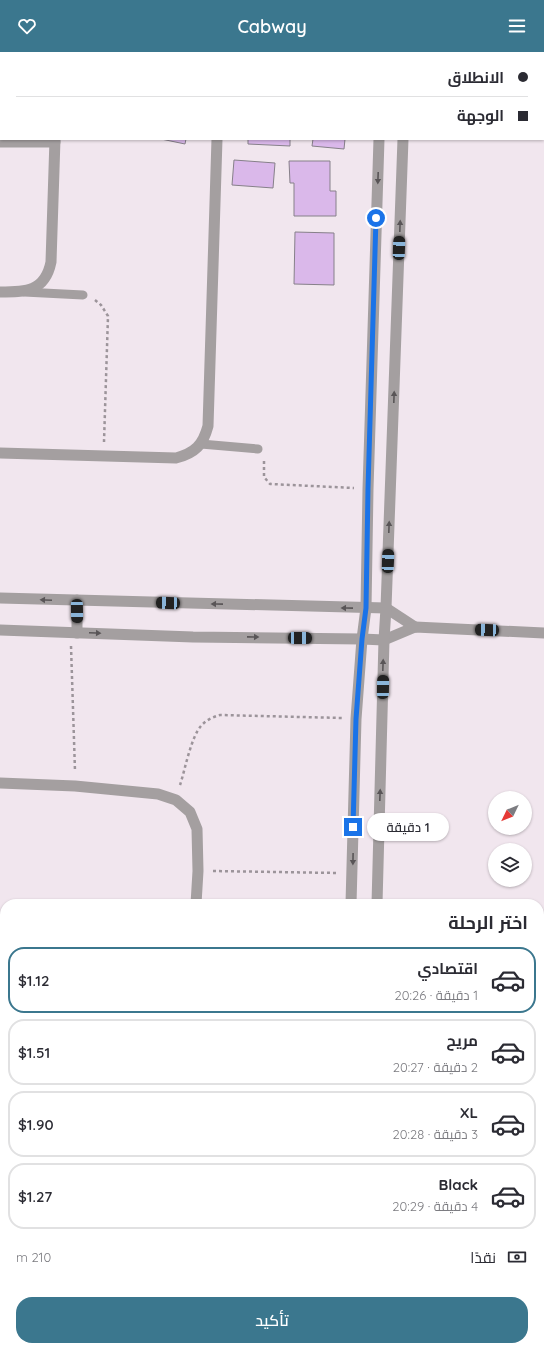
<!DOCTYPE html>
<html lang="ar">
<head>
<meta charset="utf-8">
<style>
	body { margin:0; font-family:Quicksand,Cairo,sans-serif; background:#f2f2f3; color:#2b2b33; direction:rtl; height:100vh; display:flex; flex-direction:column; font-size:15px; white-space:nowrap }
	* { box-sizing:border-box; margin:0 }
	p { font-size:13px; color:#7c7c81 }
	.icon { flex:none; width:22px; height:22px; fill:none; stroke:currentColor; stroke-width:2; stroke-linecap:round; stroke-linejoin:round }
	.map { position:relative; flex:1; overflow:hidden; direction:ltr }
	.sheet { position:absolute; left:0px; top:847px; width:544px; height:452px; display:flex; flex-direction:column; background:#fff; border-radius:16px 16px 0 0; box-shadow:0 1px 3px #0004; direction:rtl }
	.sheet>* { flex:none }
	.banner { position:absolute; left:0px; top:0px; width:544px; height:88px; box-shadow:0 1px 3px #0004; direction:rtl; display:grid; align-content:center; height:88px; padding:0 16px; background:#fff }
	.needle { width:26px; rotate:227deg }
	.fabs { position:absolute; left:488px; top:739px; display:grid; gap:8px }
	.fabs a { display:grid; place-items:center; width:44px; height:44px; border-radius:50%; background:#fff; box-shadow:0 1px 3px #0004; font-size:20px }
	.end { position:absolute; width:18px; height:18px; margin:-9px; border:5px solid #1a73e8; background:#fff; box-shadow:0 0 0 2px #fff }
	.from { border-radius:50% }
	.bubble { position:absolute; height:28px; border-radius:14px; background:#fff; box-shadow:0 1px 3px #0004; font-size:13px; font-weight:600; line-height:28px; text-align:center; direction:rtl }
	.car { position:absolute; width:12px; height:24px; margin:-12px -6px; border-radius:5px; box-shadow:0 0 3px 1px #0007; background:linear-gradient(#222 24%,#8ab4d8 0 40%,#222 0 76%,#8ab4d8 0 86%,#222 0) }
	.banner b { display:flex; align-items:center; gap:14px; height:38px; font-size:15px }
	.banner b+b { border-top:1px solid #e1e1e2 }
	.banner i { width:10px; height:10px; background:#2b2b33 }
	ul { padding:0; list-style:none }
	li { display:flex; align-items:center; gap:12px; height:66px; margin:0 8px 6px; padding:0 8px; border:2px solid #e1e1e2; border-radius:16px }
	li div { flex:1 }
	li b { display:block; font-size:15px }
	li em { font-style:normal; font-weight:600 }
	li.on { border-color:#3b778e }
	li>.icon { width:36px; height:36px; stroke-width:1.5 }
	h2 { padding:0 16px; font-size:18px; line-height:48px }
	.pay { display:flex; align-items:center; gap:10px; height:44px; padding:0 16px; font-size:15px }
	.pay p { margin-inline-start:auto }
	.button { display:flex; gap:8px; margin-top:auto; padding:8px 16px }
	.button a { flex:1; height:46px; border-radius:16px; background:#3b778e; color:#fff; font-size:16px; font-weight:600; line-height:46px; text-align:center }
	header { display:flex; justify-content:space-between; align-items:center; height:52px; padding:0 16px; background:#3b778e; color:#fff; font-size:18px; font-weight:600 }
	.map>svg:first-child { display:block }
	.building { fill:#dab8ea; stroke:#868089 }
	.lines { fill:none; stroke-linecap:round; stroke-linejoin:round }
	.path { stroke:#9c949a; stroke-width:2.5; stroke-dasharray:3 3; stroke-linecap:butt }
	.service { stroke:#a49fa0; stroke-width:9 }
	.minor { stroke:#a49fa0; stroke-width:11 }
	.tertiary { stroke:#a49fa0; stroke-width:11 }
	.oneway { fill:#595557 }
	.route { stroke:#1a73e8; stroke-width:5 }
</style>
</head>
<body>
<header><svg class="icon" aria-label="menu" viewBox="0 0 24 24"><path d="M4 6h16M4 12h16M4 18h16"/></svg>Cabway<svg class="icon" aria-label="heart" viewBox="0 0 24 24"><path d="M12 20l-8-8c-3-5 5-10 8-4 3-6 11-1 8 4z"/></svg></header>
<div class="map">
<svg width="544" height="1299" viewBox="0 0 544 1299">
	<rect width="100%" height="100%" fill="#f1e6ee"/>
	<g class="building">
		<rect x="90" y="0" width="40" height="1"/>
		<rect x="145" y="0" width="44" height="1"/>
		<polygon points="310,0 351,0 310,1"/>
		<polygon points="161,87 186,87 185,92"/>
		<polygon points="248,87 290,87 290,94 248,92"/>
		<polygon points="313,87 345,87 344,97 312,94"/>
		<polygon points="234,108 275,111 273,136 232,133"/>
		<polygon points="289,109 330,109 330,139 336,139 336,164 294,164 294,131 290,131"/>
		<polygon points="295,180 334,181 334,233 294,232"/>
	</g>
	<g class="lines">
		<g class="path">
			<polyline points="95,248 101,253 108,264 104,390"/>
			<polyline points="264,409 264,425 270,432 354,436"/>
			<polyline points="71,594 75,719"/>
			<path d="M180 733C185 718 191 685 201 674 206 668 213 665 220 663L342 666"/>
			<polyline points="213,819 338,821"/>
		</g>
		<g class="service">
			<polyline points="24,240 83,243"/>
			<polyline points="201,392 258,397"/>
		</g>
		<g class="minor">
			<polyline points="58,1 58,0"/>
			<polyline points="220,1 220,0"/>
			<polyline points="0,90 55,90"/>
			<path d="M0 240C25 240 45 240 51 210L55 87"/>
			<path d="M0 401 176 406C195 401 203 393 208 374L217 87"/>
			<polyline points="0,731 75,734 158,742 176,748 190,760 197,777 198,819 196,852"/>
			<polyline points="0,900 5,902"/>
			<polyline points="0,989 5,989"/>
			<polyline points="0,1153 5,1153"/>
			<polyline points="178,1299 178,1294"/>
		</g>
		<g class="tertiary">
			<polyline points="382,1 382,0"/>
			<polyline points="406,1 406,0"/>
			<polyline points="0,546 386,556 415,575"/>
			<polyline points="77,548 77,581"/>
			<polyline points="0,578 193,585 362,587 384,588 415,575 544,581"/>
			<polyline points="351,852 356,667 362,587 366,556 368,437 379,87"/>
			<polyline points="377,852 384,588 386,556 403,87"/>
			<polyline points="341,1299 341,1294"/>
			<polyline points="362,1299 363,1294"/>
		</g>
	</g>
	<defs><path id="oneway-solid" d="M-6-.8H1V-3.2L6.5 0L1 3.2V.8H-6Z"/></defs>
	<g class="oneway">
		<use href="#oneway-solid" transform="translate(378 126) rotate(92)"/>
		<use href="#oneway-solid" transform="translate(400 174) rotate(-88)"/>
		<use href="#oneway-solid" transform="translate(394 345) rotate(-88)"/>
		<use href="#oneway-solid" transform="translate(389 475) rotate(-88)"/>
		<use href="#oneway-solid" transform="translate(46 548) rotate(-178)"/>
		<use href="#oneway-solid" transform="translate(217 552) rotate(-179)"/>
		<use href="#oneway-solid" transform="translate(347 556) rotate(-179)"/>
		<use href="#oneway-solid" transform="translate(95 581) rotate(2)"/>
		<use href="#oneway-solid" transform="translate(253 585) rotate(1)"/>
		<use href="#oneway-solid" transform="translate(383 613) rotate(-88)"/>
		<use href="#oneway-solid" transform="translate(380 743) rotate(-88)"/>
		<use href="#oneway-solid" transform="translate(353 807) rotate(91)"/>
	</g>
	<g class="lines">
		<polyline class="route" points="353,775 356,667 362,587 366,556 368,437 376,166"/>
	</g>
</svg>
<div class="fabs">
<a><svg class="needle" viewBox="-14 -14 28 28"><path d="M0-13l5 13h-10z" fill="#e53935"/><path d="M0 13l5-13h-10z" fill="#7c7c81"/></svg></a>
<a><svg class="icon" aria-label="layers" viewBox="0 0 24 24"><path d="M12 4l9 5-9 5-9-5zM3 14l9 5 9-5"/></svg></a>
</div>
<i class="end from" style="left:376px;top:166px"></i>
<i class="end" style="left:353px;top:775px"></i>
<div class="bubble" style="left:367px;top:761px;width:82px">1 دقيقة</div>
<i class="car" style="left:399px;top:196px;rotate:2deg"></i>
<i class="car" style="left:388px;top:509px;rotate:2deg"></i>
<i class="car" style="left:168px;top:551px;rotate:272deg"></i>
<i class="car" style="left:77px;top:559px;rotate:179deg"></i>
<i class="car" style="left:487px;top:578px;rotate:272deg"></i>
<i class="car" style="left:300px;top:586px;rotate:91deg"></i>
<i class="car" style="left:383px;top:635px;rotate:1deg"></i>
<div class="banner">
<b><i class="from"></i>الانطلاق</b>
<b><i></i>الوجهة</b>
</div>
<section class="sheet">
<h2>اختر الرحلة</h2>
<ul>
<li class="on"><svg class="icon" aria-label="car" viewBox="0 0 24 24"><path d="M5 17H2v-5l4-1 3-4h7l3 4 3 1v5h-3M9 17h6M6 11h13"/><circle cx="7" cy="17" r="2"/><circle cx="17" cy="17" r="2"/></svg><div><b>اقتصادي</b><p>1 دقيقة · 20:26</p></div><em>$1.12</em></li>
<li><svg class="icon" aria-label="car" viewBox="0 0 24 24"><path d="M5 17H2v-5l4-1 3-4h7l3 4 3 1v5h-3M9 17h6M6 11h13"/><circle cx="7" cy="17" r="2"/><circle cx="17" cy="17" r="2"/></svg><div><b>مريح</b><p>2 دقيقة · 20:27</p></div><em>$1.51</em></li>
<li><svg class="icon" aria-label="car" viewBox="0 0 24 24"><path d="M5 17H2v-5l4-1 3-4h7l3 4 3 1v5h-3M9 17h6M6 11h13"/><circle cx="7" cy="17" r="2"/><circle cx="17" cy="17" r="2"/></svg><div><b>XL</b><p>3 دقيقة · 20:28</p></div><em>$1.90</em></li>
<li><svg class="icon" aria-label="car" viewBox="0 0 24 24"><path d="M5 17H2v-5l4-1 3-4h7l3 4 3 1v5h-3M9 17h6M6 11h13"/><circle cx="7" cy="17" r="2"/><circle cx="17" cy="17" r="2"/></svg><div><b>Black</b><p>4 دقيقة · 20:29</p></div><em>$1.27</em></li>
</ul>
<div class="pay"><svg class="icon" aria-label="cash" viewBox="0 0 24 24"><path d="M3 7h18v10H3z"/><circle cx="12" cy="12" r="2"/></svg>نقدًا<p>210 m</p></div>
<div class="button"><a>تأكيد</a></div>
</section>
</div>
</body>
</html>
